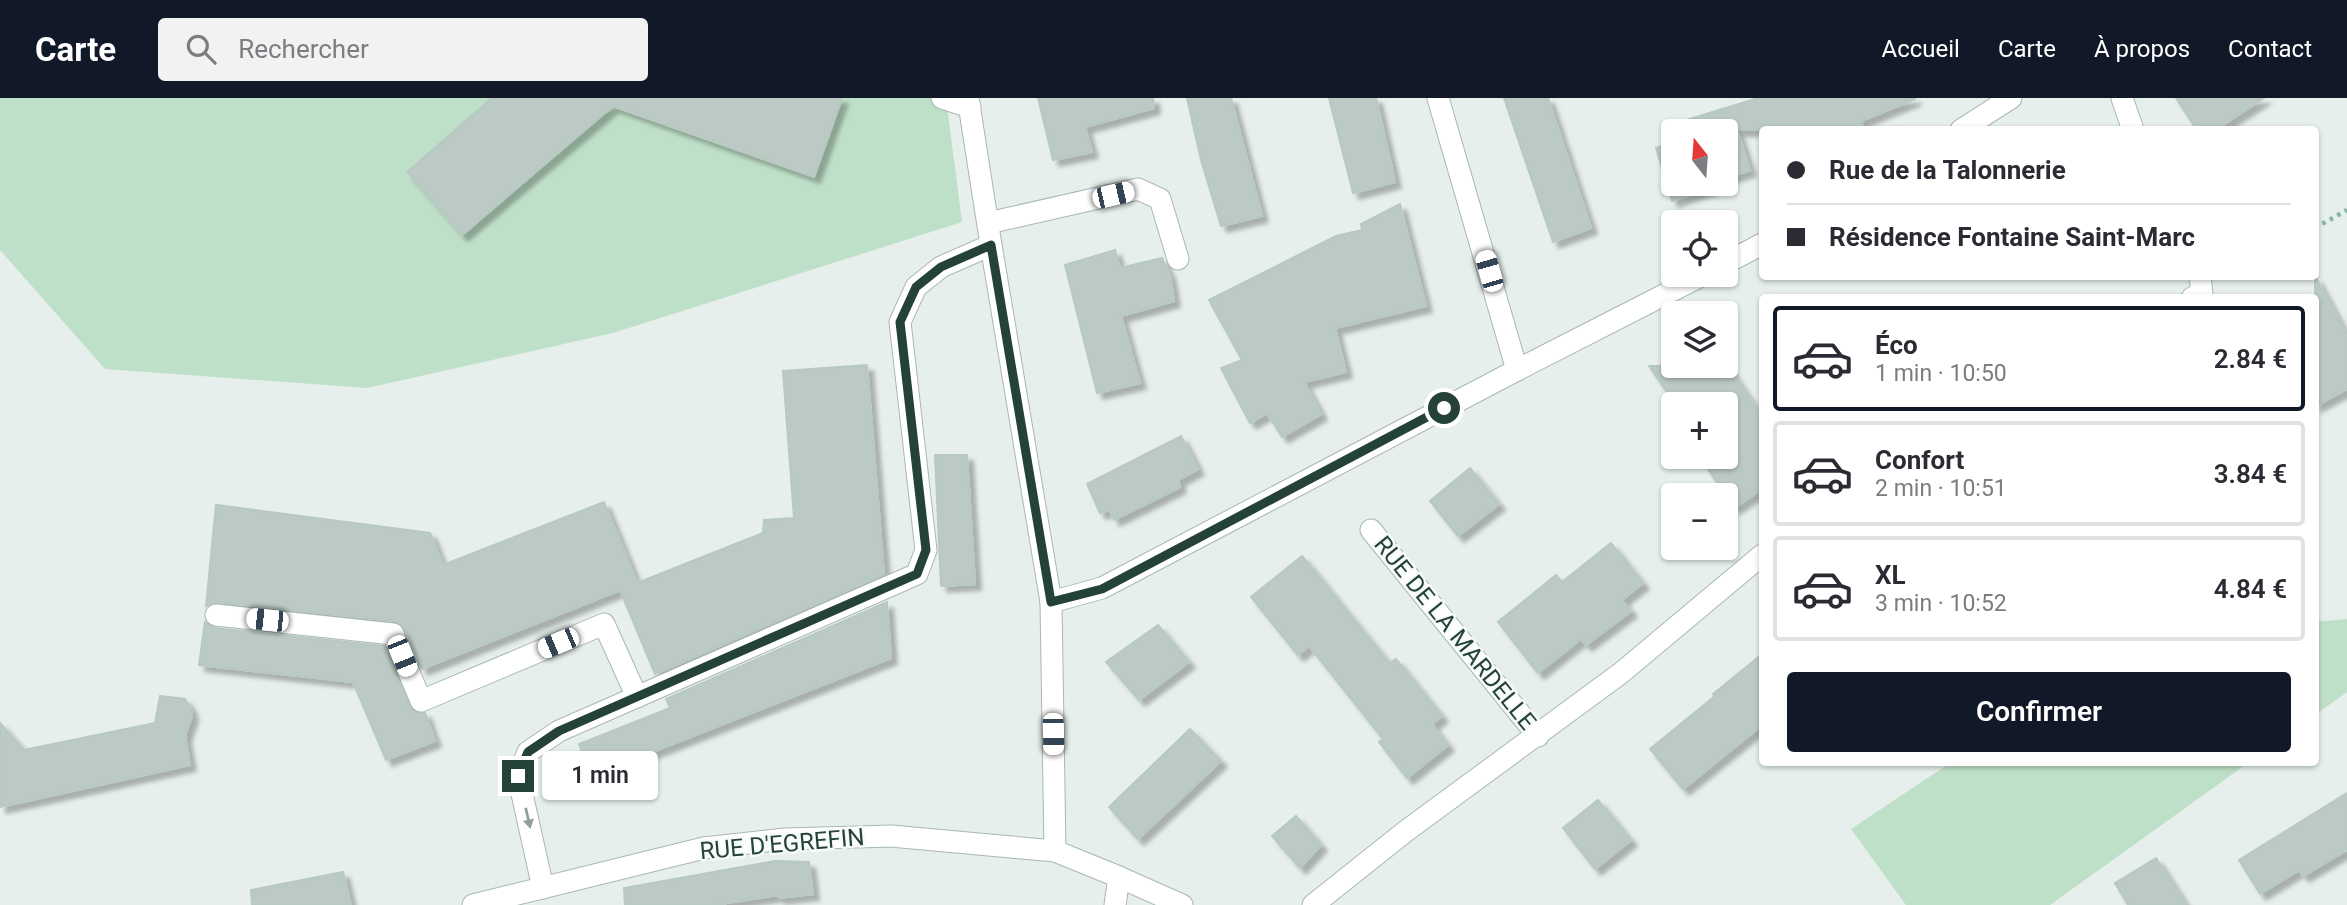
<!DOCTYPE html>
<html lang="fr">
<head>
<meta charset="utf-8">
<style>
	body { margin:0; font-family:Roboto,sans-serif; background:#f2f2f3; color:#2b2b33; height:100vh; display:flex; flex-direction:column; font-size:26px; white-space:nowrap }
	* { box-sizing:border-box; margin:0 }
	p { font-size:23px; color:#7c7c81 }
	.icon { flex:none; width:38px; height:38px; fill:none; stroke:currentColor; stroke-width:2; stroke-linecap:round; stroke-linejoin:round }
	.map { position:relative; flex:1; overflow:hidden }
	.sheet { position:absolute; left:1759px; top:196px; width:560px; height:472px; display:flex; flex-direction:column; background:#fff; border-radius:7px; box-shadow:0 2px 5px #0004 }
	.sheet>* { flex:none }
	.top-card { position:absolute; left:1759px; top:28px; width:560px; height:154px; border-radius:7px; box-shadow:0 2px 5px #0004; display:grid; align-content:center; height:154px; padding:0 28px; background:#fff }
	.needle { width:46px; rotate:343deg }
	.tools { position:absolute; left:1661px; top:21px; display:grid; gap:14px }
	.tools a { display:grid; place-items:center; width:77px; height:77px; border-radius:7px; background:#fff; box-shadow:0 2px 5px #0004; font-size:35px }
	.end { position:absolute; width:32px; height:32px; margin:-16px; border:9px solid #24423a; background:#fff; box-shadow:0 0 0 4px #fff }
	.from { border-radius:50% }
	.bubble { position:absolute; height:49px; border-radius:7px; background:#fff; box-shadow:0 2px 5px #0004; font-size:23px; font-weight:600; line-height:49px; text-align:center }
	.car { position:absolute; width:21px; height:42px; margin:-21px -10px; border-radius:9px; box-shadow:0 0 5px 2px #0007; background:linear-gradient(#fff 24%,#345 0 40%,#fff 0 76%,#345 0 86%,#fff 0) }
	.top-card b { display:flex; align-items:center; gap:24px; height:66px; font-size:26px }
	.top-card b+b { border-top:2px solid #e1e1e2 }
	.top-card i { width:18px; height:18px; background:#2b2b33 }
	ul { padding:12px 0 0; list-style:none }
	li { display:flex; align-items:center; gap:21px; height:105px; margin:0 14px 10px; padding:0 14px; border:4px solid #e1e1e2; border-radius:7px }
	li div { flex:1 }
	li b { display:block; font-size:26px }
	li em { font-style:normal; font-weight:600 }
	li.selected { border-color:#111827 }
	li>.icon { width:63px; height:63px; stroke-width:1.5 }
	.cta { display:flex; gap:14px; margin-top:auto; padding:14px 28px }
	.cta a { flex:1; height:80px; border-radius:7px; background:#111827; color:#fff; font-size:28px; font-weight:600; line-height:80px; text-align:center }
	header { display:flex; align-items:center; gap:42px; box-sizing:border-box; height:98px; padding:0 35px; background:#111827; color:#fff }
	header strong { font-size:33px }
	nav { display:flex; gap:38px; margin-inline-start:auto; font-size:24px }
	.search { width:490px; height:63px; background:#f2f2f3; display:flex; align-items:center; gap:18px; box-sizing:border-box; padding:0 24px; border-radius:7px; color:#7c7c81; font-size:26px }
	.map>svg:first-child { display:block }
	.green { fill:#bfe0c8 }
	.building { fill:#bbcac4; stroke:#b8c9c2; stroke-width:2; filter:url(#shadow) }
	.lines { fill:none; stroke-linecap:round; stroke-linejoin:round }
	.lane-casing { stroke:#a8b8b2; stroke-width:23 }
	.street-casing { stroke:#a8b8b2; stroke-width:23 }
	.path { stroke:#86b3a5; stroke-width:4.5; stroke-dasharray:3.5 5; stroke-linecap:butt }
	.lane { stroke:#fff; stroke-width:21 }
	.street { stroke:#fff; stroke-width:21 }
	.oneway { fill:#92a09c }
	.route { stroke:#24423a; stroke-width:9 }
	.labels { text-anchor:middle; stroke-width:5; stroke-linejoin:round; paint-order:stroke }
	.street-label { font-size:24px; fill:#24423a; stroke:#f7fbf9 }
</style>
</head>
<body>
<header>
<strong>Carte</strong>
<div class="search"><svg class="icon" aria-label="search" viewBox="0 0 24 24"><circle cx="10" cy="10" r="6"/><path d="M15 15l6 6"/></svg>Rechercher</div>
<nav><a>Accueil</a><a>Carte</a><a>À propos</a><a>Contact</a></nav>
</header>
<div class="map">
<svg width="2347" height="807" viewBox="0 0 2347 807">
	<defs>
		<filter id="shadow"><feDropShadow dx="6" dy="6" stdDeviation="2" flood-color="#0004"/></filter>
	</defs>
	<rect width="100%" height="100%" fill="#e6efeb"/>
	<g class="green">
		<polygon points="0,0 492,0 407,73 462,137 604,16 617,11 814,79 842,0 946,0 962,124 613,235 367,290 105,271 0,152"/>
		<polygon points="2347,521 2347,594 2315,617 2315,524"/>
		<polygon points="1950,665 2248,665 2050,807 1906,807 1851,731"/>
	</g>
	<g class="building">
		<polygon points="492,0 842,0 814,79 613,8 462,137 407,74"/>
		<polygon points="1038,0 1153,0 1154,10 1085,29 1092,54 1053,62"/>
		<polygon points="1187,0 1231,0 1262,118 1221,128 1201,62"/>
		<polygon points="1329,0 1376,0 1395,84 1353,95"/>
		<polygon points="1504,0 1548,0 1591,130 1553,144"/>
		<polygon points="1758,0 1915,0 1915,1 1861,23 1864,32 1737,32 1750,72 1726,80 1726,33 1681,32 1680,24"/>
		<polygon points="2176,0 2264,0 2215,32 2197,32"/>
		<polygon points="1673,45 1673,86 1710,86 1712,90 1672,103 1656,50"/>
		<polygon points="1400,106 1426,208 1335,230 1346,274 1304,284 1321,316 1282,339 1267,315 1250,325 1221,270 1242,262 1209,202 1336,138 1362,132 1361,126"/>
		<polygon points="1115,152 1120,170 1162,160 1170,178 1174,203 1121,218 1140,285 1097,295 1065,167"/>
		<polygon points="2315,178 2347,238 2347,291 2315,308"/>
		<polygon points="867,267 884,476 655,576 620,492 422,571 405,531 395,523 217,504 206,508 216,407 430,435 443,467 604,404 637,485 763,435 764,422 794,420 783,273"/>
		<polygon points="1649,268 1728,268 1762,319 1762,391 1734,410 1700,359 1726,359 1726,306 1675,306"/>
		<polygon points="1181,338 1198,371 1178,382 1180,389 1114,422 1109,412 1100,415 1087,386"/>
		<polygon points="935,357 967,357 975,486 941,488"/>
		<polygon points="1470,370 1499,406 1458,438 1430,403"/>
		<polygon points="1611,445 1643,485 1622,502 1631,513 1586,547 1581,541 1538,575 1498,524 1556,477 1562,484"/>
		<polygon points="1302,458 1389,565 1396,561 1442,618 1432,626 1448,647 1407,680 1379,644 1383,641 1309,548 1298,557 1251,499"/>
		<polygon points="887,504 891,560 591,678 579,646 670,610 666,601"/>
		<polygon points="205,524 215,530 384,548 409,608 414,614 425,615 435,643 386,662 353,584 199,567"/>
		<polygon points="1158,527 1189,564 1139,602 1106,564"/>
		<polygon points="1762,556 1762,627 1683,691 1650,651 1715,598 1713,596"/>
		<polygon points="160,598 185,601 191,611 192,618 185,638 190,667 0,709 0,625 24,652 155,625"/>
		<polygon points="1190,631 1221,663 1138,741 1109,709"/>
		<polygon points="2347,695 2347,752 2303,778 2299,772 2260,796 2239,762"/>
		<polygon points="1598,702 1631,742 1595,771 1563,730"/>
		<polygon points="1296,718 1321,747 1300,770 1272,738"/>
		<polygon points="2156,760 2186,807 2128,807 2115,785"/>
		<polygon points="775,763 809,764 813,796 779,800 778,797 714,807 625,807 624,790"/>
		<polygon points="343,774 351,807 252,807 251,792"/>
	</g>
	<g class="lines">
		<defs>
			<g id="lane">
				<polyline points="942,0 970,9"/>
				<polyline points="1438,0 1517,272"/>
				<polyline points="988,125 1138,91 1160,101 1178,161"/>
				<polyline points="216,517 393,536 421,603 604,526 637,599"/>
				<polyline points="543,790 518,678 528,654 559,633 917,476 926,452 900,224 916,189 941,169 991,147"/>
			</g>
			<g id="street">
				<polyline points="968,0 991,147 1051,504 1055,753"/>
				<polyline points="2122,0 2133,32"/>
				<polyline points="1961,32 2011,0"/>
				<polyline points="1726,165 1762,146"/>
				<polyline points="2192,200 2202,195 2200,178"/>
				<polyline points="1371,432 1538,638"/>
				<polyline points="1051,504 1102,490 1517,272 1703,177"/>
				<polyline points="473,807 704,750 785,741 891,738 1055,753 1119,779 1182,807"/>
				<polyline points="1115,807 1119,779"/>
				<polyline points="1313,807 1406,733 1621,575 1762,457"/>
			</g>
		</defs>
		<use href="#lane" class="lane-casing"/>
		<use href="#street" class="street-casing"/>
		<polyline class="path" points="2315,130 2347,112"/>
		<use href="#lane" class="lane"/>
		<use href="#street" class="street"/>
	</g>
	<defs><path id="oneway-solid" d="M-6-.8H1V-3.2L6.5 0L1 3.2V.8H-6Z" transform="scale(1.75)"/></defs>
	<use class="oneway" href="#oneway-solid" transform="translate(528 720) rotate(77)"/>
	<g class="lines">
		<polyline class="route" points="518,678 528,654 559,633 917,476 926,452 900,224 916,189 941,169 991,147 1051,504 1102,491 1444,310"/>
	</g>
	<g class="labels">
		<g class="street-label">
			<text transform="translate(1455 535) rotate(51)" y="8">RUE DE LA MARDELLE</text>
			<text transform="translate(782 746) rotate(-5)" y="8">RUE D'EGREFIN</text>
		</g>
	</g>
</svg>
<div class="tools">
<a><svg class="needle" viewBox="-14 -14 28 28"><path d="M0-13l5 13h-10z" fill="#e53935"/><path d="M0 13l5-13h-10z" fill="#7c7c81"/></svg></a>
<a><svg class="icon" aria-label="locate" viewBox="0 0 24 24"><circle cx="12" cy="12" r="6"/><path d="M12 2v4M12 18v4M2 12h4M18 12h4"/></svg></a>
<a><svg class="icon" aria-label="layers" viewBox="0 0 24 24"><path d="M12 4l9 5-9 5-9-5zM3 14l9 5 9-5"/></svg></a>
<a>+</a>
<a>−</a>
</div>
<i class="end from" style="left:1444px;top:310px"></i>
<i class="end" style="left:518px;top:678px"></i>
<div class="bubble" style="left:542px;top:653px;width:116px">1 min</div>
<i class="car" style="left:1113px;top:97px;rotate:77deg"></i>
<i class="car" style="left:1489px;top:173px;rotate:344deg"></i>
<i class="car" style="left:267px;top:522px;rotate:276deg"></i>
<i class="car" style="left:558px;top:545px;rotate:247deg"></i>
<i class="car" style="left:402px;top:558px;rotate:158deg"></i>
<i class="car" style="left:1053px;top:636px;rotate:179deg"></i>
<div class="top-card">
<b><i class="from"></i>Rue de la Talonnerie</b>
<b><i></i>Résidence Fontaine Saint-Marc</b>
</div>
<section class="sheet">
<ul>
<li class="selected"><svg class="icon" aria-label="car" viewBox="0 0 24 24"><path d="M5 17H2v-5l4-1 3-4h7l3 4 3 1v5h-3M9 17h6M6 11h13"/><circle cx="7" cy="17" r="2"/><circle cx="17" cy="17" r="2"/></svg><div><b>Éco</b><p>1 min · 10:50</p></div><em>2.84 €</em></li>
<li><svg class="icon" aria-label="car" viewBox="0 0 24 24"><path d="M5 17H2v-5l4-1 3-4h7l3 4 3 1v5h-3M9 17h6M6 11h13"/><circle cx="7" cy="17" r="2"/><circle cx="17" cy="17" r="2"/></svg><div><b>Confort</b><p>2 min · 10:51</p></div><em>3.84 €</em></li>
<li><svg class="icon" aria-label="car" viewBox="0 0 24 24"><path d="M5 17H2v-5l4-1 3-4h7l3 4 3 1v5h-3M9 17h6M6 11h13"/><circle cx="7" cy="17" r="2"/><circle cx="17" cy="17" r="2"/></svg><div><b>XL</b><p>3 min · 10:52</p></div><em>4.84 €</em></li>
</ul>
<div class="cta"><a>Confirmer</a></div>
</section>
</div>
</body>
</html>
